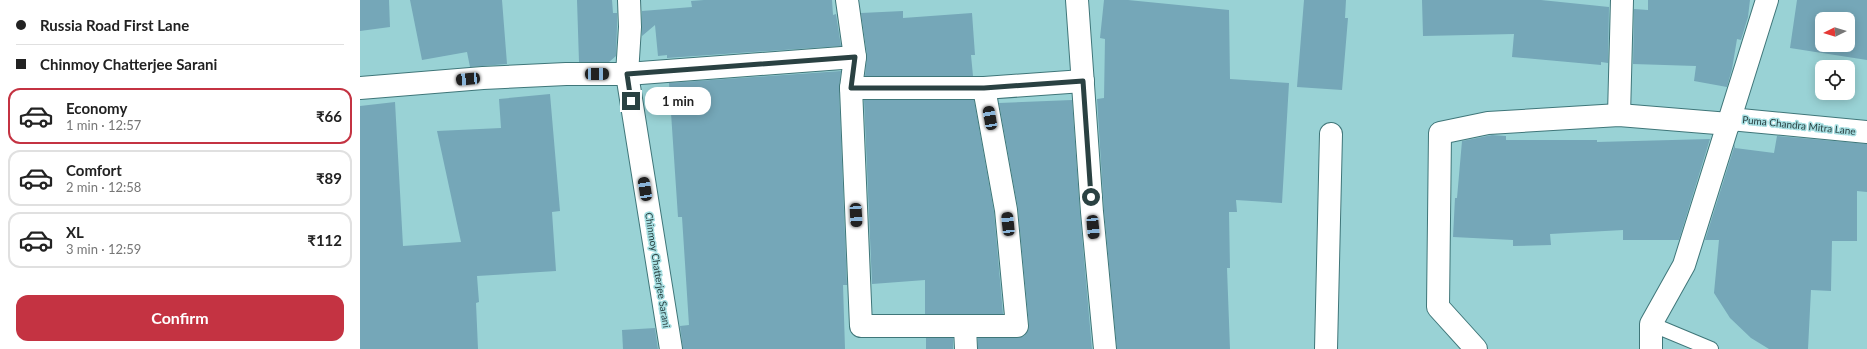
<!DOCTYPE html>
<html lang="en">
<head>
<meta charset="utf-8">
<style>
	body { margin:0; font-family:Lato,sans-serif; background:#f6f6f6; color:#222; height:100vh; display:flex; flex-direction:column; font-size:15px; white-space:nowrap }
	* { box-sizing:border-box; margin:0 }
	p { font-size:13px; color:#767676 }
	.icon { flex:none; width:22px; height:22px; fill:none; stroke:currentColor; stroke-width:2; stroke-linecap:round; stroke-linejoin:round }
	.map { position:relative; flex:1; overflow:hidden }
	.drawer { display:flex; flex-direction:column; background:#fff; width:360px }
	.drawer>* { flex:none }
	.top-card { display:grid; align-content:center; height:88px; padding:0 16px; background:#fff }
	.needle { width:26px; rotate:265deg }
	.controls { position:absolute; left:1455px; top:12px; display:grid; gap:8px }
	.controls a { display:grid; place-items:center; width:40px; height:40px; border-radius:8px; background:#fff; box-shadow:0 2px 10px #0003; font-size:20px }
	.end { position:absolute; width:18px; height:18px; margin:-9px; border:5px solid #2a4142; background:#fff; box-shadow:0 0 0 2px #fff }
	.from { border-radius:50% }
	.bubble { position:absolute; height:28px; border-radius:12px; background:#fff; box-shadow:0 2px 10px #0003; font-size:13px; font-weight:700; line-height:28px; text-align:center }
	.car { position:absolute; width:12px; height:24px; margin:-12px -6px; border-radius:5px; box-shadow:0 0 3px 1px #0007; background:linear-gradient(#222 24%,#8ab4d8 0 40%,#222 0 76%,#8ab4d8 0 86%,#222 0) }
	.top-card b { display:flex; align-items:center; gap:14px; height:38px; font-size:15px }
	.top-card b+b { border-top:1px solid #e0e0e0 }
	.top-card i { width:10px; height:10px; background:#222 }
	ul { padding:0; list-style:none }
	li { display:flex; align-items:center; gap:12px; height:56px; margin:0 8px 6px; padding:0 8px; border:2px solid #e0e0e0; border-radius:12px }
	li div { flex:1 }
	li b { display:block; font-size:15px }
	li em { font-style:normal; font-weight:700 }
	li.on { border-color:#c43342 }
	li>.icon { width:36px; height:36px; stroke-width:1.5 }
	.action { display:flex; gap:8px; margin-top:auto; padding:8px 16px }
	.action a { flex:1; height:46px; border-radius:12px; background:#c43342; color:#fff; font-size:16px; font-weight:700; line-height:46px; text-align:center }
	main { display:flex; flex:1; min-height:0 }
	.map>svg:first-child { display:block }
	.building { fill:#75a7b8; fill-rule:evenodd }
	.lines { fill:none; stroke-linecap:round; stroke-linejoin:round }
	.lane-casing { stroke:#3f7679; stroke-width:16 }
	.street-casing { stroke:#3f7679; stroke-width:24 }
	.lane { stroke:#fff; stroke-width:14 }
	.street { stroke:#fff; stroke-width:22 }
	.route { stroke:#2a4142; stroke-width:5 }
	.labels { text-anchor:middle; stroke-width:3; stroke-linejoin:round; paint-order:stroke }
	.street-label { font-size:10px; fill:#2a4142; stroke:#a6dfe2 }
</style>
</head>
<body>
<main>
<section class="drawer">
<div class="top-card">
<b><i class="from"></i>Russia Road First Lane</b>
<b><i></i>Chinmoy Chatterjee Sarani</b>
</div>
<ul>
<li class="on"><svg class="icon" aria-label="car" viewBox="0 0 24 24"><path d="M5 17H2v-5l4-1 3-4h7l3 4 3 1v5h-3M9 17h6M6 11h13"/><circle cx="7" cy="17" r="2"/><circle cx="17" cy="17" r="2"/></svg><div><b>Economy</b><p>1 min · 12:57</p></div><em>₹66</em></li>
<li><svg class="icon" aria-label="car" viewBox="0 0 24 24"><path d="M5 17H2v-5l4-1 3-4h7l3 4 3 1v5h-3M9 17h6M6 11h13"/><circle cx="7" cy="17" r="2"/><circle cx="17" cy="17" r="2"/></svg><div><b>Comfort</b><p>2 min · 12:58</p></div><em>₹89</em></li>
<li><svg class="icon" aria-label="car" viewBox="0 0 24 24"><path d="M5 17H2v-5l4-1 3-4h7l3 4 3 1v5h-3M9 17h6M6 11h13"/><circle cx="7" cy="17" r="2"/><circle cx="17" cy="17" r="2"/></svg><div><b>XL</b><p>3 min · 12:59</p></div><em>₹112</em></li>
</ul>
<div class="action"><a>Confirm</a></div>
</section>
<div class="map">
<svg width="1507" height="349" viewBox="0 0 1507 349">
	<rect width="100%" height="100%" fill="#99d2d5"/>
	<g class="building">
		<polygon points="0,0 29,0 30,27 0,31"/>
		<polygon points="50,0 142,0 147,64 110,67 107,52 62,60"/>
		<polygon points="217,0 252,0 253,13 257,13 257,27 256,56 249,62 219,62"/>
		<polygon points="344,0 472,0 473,15 476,14 481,46 307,58 307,55 298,56 295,25 282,36 282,11 332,7 331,1"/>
		<polygon points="744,0 768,0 869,10 870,79 929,83 922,203 876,200 877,212 869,212 870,268 867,268 870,349 757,349 744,211 737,99 744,98 745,39 740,38"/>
		<polygon points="944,0 986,0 985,18 988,18 982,90 937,87"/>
		<polygon points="1062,0 1181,0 1249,7 1248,63 1241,62 1241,65 1152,57 1154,34 1063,36"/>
		<polygon points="1288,0 1390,0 1388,17 1381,40 1377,39 1372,69 1367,87 1334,81 1336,66 1273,64 1274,9 1288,10"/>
		<path d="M1437 0H1507V60L1430 48ZM1462 19H1488V45H1462Z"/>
		<polygon points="543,11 543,18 612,13 615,55 611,55 613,76 505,76 507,55 501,13"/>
		<polygon points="481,71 479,89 487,285 483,285 485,349 323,349 320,326 329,325 322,217 318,217 309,83"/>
		<polygon points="190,94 200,211 192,212 196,271 117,276 119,302 116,303 118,349 0,349 0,106 35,102 43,246 101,242 77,131 141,128 139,99"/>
		<polygon points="504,100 614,100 634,212 643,314 565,314 565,280 512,284"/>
		<polygon points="712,100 720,213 732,349 618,349 618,338 657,338 664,336 668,331 669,325 658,209 639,103"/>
		<polygon points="1132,135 1146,136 1146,140 1237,140 1237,142 1350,139 1319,240 1263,240 1263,230 1190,234 1191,245 1153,246 1153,240 1093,237 1095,198 1097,198 1102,141"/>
		<polygon points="1417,136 1507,144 1507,192 1497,191 1497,241 1472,241 1471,291 1451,290 1448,349 1409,349 1391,338 1370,318 1354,293 1359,240 1345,240 1375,144 1375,148 1414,153"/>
		<polygon points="295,328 298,349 263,349 262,330"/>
		<rect x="566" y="338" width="27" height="11"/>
	</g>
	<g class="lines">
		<defs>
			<polyline id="lane" points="1291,324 1351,349"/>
			<g id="street">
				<polyline points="269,0 270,27 267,74 311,349"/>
				<polyline points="487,0 495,57 491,88 501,326 657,326 646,210 624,88"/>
				<polyline points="717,0 732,212 745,349"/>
				<polyline points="0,88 123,78 206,74 267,74 495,57"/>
				<polyline points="491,88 624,88 723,81"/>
				<polyline points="1259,115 1262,0"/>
				<polyline points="1370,119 1507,132"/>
				<polyline points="605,327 606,349"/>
				<polyline points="966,349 971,134"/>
				<polyline points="1116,349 1078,307 1080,133 1128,123 1259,115 1369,124"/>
				<polyline points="1291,349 1291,324 1324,265 1407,0"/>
			</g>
		</defs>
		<use href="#lane" class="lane-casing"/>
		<use href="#street" class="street-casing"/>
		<use href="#lane" class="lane"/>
		<use href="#street" class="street"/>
	</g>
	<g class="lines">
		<polyline class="route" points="271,101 267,74 495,57 491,88 624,88 723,81 731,197"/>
	</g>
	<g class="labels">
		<g class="street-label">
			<text transform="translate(1439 125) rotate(6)" y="4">Puma Chandra Mitra Lane</text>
			<text transform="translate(298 270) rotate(81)" y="4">Chinmoy Chatterjee Sarani</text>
		</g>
	</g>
</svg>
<div class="controls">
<a><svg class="needle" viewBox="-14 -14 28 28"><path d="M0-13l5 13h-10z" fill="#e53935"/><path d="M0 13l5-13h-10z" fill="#767676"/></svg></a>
<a><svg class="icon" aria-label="locate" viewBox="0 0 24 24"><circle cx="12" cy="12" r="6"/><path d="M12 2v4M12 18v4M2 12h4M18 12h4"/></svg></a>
</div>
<i class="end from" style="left:731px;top:197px"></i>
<i class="end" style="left:271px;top:101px"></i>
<div class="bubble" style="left:285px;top:87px;width:66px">1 min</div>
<i class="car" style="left:237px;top:74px;rotate:90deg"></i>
<i class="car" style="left:108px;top:79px;rotate:265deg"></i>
<i class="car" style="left:630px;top:118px;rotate:350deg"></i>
<i class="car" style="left:285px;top:189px;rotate:351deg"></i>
<i class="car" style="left:496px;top:215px;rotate:177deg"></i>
<i class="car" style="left:648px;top:224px;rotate:354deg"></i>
<i class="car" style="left:733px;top:227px;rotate:175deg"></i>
</div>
</main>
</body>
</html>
